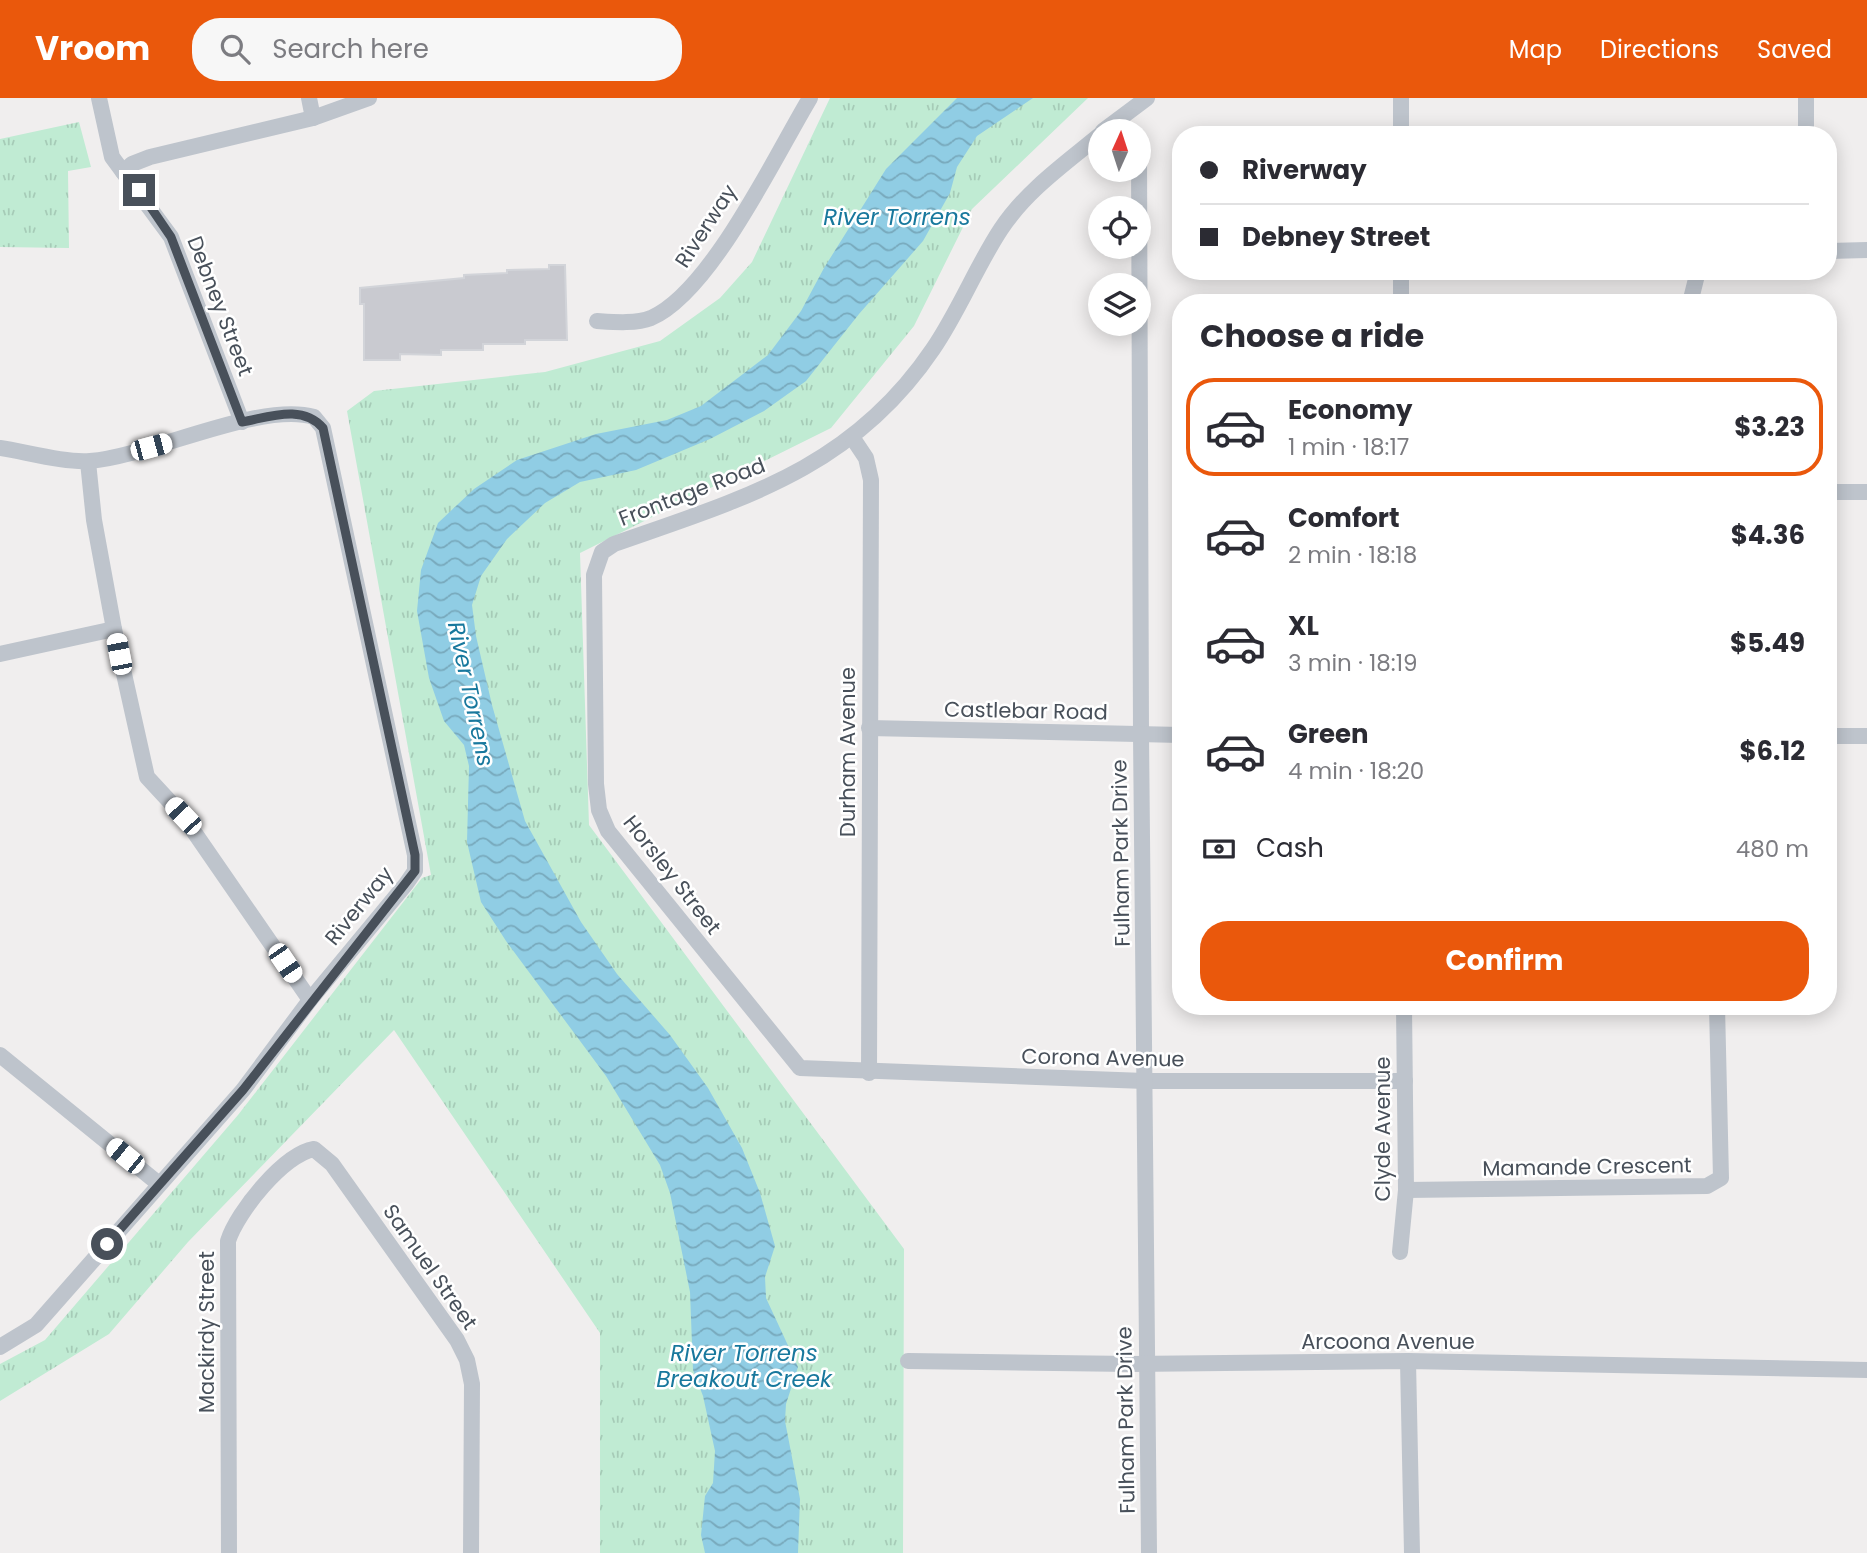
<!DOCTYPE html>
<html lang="en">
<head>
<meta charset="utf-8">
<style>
	body { margin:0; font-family:Poppins,sans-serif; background:#f7f7f7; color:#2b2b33; height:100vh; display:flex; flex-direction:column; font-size:26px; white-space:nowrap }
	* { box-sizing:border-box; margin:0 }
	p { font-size:23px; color:#7c7c81 }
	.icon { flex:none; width:38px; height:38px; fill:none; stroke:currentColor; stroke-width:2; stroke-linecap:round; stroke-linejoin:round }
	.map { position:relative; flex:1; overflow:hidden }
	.drawer { position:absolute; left:1172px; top:196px; width:665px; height:721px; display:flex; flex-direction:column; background:#fff; border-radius:28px; box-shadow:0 4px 18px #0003 }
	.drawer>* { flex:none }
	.top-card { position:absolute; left:1172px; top:28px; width:665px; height:154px; border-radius:28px; box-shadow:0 4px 18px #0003; display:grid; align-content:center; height:154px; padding:0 28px; background:#fff }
	.needle { width:46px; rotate:3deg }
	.fabs { position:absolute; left:1088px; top:21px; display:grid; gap:14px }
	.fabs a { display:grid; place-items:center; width:63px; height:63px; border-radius:50%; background:#fff; box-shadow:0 4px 18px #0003; font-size:35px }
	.end { position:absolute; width:32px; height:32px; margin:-16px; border:9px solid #48505a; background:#fff; box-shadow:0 0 0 4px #fff }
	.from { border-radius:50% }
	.car { position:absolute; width:21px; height:42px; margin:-21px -10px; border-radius:9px; box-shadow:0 0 5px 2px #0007; background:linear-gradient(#fff 24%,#345 0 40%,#fff 0 76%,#345 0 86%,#fff 0) }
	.top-card b { display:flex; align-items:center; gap:24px; height:66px; font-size:26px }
	.top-card b+b { border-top:2px solid #e1e1e2 }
	.top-card i { width:18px; height:18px; background:#2b2b33 }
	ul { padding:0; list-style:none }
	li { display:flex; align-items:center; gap:21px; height:98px; margin:0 14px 10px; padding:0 14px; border:4px solid transparent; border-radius:28px }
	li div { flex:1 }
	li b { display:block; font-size:26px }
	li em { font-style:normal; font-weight:700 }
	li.selected { border-color:#ea580c }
	li>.icon { width:63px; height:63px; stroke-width:1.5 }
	h2 { padding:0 28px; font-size:32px; line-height:84px }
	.pay { display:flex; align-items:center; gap:18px; height:77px; padding:0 28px; font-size:26px }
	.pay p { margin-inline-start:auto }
	.cta { display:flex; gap:14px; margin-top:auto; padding:14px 28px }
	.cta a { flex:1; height:80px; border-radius:28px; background:#ea580c; color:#fff; font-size:28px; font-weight:700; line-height:80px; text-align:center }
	header { display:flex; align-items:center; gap:42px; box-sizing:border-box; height:98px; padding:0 35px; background:#ea580c; color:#fff }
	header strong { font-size:33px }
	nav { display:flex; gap:38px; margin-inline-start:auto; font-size:24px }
	.search { width:490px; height:63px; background:#f7f7f7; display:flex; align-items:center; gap:18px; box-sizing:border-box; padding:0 24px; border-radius:28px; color:#7c7c81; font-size:26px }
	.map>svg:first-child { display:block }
	.park { fill:url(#park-tufts) }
	.water { fill:url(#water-waves) }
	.building { fill:#c9cad0; stroke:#d2d4d9; stroke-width:2 }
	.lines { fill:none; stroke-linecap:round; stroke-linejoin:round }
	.street { stroke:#bec4cc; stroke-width:16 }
	.route { stroke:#48505a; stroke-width:9 }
	.labels { text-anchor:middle; stroke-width:5; stroke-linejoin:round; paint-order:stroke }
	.street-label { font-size:21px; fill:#48505a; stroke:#fff }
	.water-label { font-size:23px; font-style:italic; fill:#18789d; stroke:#fff }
</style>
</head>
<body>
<header>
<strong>Vroom</strong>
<div class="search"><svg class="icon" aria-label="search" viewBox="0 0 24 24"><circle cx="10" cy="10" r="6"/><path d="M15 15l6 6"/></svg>Search here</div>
<nav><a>Map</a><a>Directions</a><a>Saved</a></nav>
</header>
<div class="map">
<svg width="1867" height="1455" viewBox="0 0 1867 1455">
	<defs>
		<pattern id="park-tufts" width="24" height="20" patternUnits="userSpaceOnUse" patternTransform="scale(1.75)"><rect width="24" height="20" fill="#c0ebd3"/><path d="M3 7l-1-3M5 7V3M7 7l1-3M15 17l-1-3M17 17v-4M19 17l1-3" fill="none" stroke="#a6cbb7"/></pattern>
		<pattern id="water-waves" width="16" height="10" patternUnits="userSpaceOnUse" patternTransform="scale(1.75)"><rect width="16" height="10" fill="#90cde4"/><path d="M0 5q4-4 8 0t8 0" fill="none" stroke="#78a9bc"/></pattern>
	</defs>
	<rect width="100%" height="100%" fill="#f0eeee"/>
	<g class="park">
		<polygon points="830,0 1088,0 972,111 914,228 831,330 580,455 589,727 904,1151 903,1455 600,1455 600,1235 394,932 188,1144 109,1236 0,1303 0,1266 45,1242 238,1017 422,780 431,777 347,313 374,293 545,274 660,243 720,200 752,164"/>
		<polygon points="79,24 91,69 68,73 69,150 0,149 0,41"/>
	</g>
	<polygon class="water" points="957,0 1033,0 977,38 957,69 950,95 923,143 859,216 806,283 764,313 710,341 636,372 580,384 545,405 507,441 481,478 472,507 476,538 492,607 525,723 581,824 617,876 670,937 708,990 742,1050 760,1095 775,1148 765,1179 766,1200 798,1269 786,1306 785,1323 800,1401 798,1455 705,1455 701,1437 705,1398 713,1385 715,1353 703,1298 693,1272 690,1194 670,1095 660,1067 606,978 506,843 481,804 467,744 469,668 464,647 444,623 429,580 417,513 421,472 438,425 474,391 517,362 596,336 667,322 701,308 768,257 801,213 824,170 886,71"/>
	<polygon class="building" points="549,167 565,167 567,242 525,242 525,246 483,246 483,252 441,252 441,257 400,256 400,262 364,262 364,206 360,206 360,190 464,180 464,177 507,175 507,172 549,171"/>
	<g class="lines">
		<g class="street">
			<polyline points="99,0 112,59 171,139 242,324"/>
			<polyline points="309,0 313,20"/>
			<polyline points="1401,0 1401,37"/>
			<polyline points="1806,0 1806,37"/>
			<polyline points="1103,33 1147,0"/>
			<path d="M1101 36C1066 65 1027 92 1001 131 976 169 959 213 933 251 852 371 742 401 614 446L602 454 594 477 596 686 599 712 608 733 800 970 1145 983H1405"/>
			<polyline points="1139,54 1141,637 1149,1455"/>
			<polyline points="123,74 132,66 150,59 313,20 369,0"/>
			<polyline points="1829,153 1867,152"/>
			<polyline points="1401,173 1401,205"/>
			<polyline points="1690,205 1698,173"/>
			<path d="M597 223C613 224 636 226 651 220 711 194 775 58 810 0"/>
			<polyline points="852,339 866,360 871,382 869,975"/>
			<path d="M0 350C26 354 65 365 90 363 151 358 260 303 314 319L323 330 415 757V773L406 786 310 902 243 992 36 1227 0 1249"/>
			<polyline points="88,364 94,422 114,531 147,679 183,718 310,902"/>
			<polyline points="1829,394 1867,394"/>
			<polyline points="0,556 114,531"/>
			<polyline points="869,630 1181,637"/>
			<polyline points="1829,638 1867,638"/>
			<polyline points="0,957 159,1086"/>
			<polyline points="1406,1092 1707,1088 1721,1080 1717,908"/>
			<polyline points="1400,1154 1406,1092 1404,908"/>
			<polyline points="908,1263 1131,1266 1408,1263 1867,1272"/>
			<polyline points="1408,1263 1412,1455"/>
			<path d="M229 1455 228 1143C237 1114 284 1056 314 1051L332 1066 457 1242 467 1262 472 1286 471 1455"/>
		</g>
	</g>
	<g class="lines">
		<path class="route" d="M107 1146 243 992 415 773V757L323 330C302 306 270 319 242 324L171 139 139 92"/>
	</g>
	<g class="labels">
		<g class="street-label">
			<text transform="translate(706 128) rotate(-57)" y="7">Riverway</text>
			<text transform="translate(220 208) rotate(69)" y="7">Debney Street</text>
			<text transform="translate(692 394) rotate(-21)" y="7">Frontage Road</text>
			<text transform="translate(1026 613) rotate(1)" y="7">Castlebar Road</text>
			<text transform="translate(848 654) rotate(-90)" y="7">Durham Avenue</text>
			<text transform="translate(1121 755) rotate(-91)" y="7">Fulham Park Drive</text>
			<text transform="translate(672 777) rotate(52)" y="7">Horsley Street</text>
			<text transform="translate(359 808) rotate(-51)" y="7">Riverway</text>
			<text transform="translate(1103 960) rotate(1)" y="7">Corona Avenue</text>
			<text transform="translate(1383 1031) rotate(-90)" y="7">Clyde Avenue</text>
			<text transform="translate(1587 1069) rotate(-1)" y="7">Mamande Crescent</text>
			<text transform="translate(430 1169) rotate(55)" y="7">Samuel Street</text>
			<text transform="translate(207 1234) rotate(-90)" y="7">Mackirdy Street</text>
			<text x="1388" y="1251">Arcoona Avenue</text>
			<text transform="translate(1126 1322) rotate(-91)" y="7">Fulham Park Drive</text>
		</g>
		<g class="water-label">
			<text x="897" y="127">River Torrens</text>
			<text transform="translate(471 596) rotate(78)" y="8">River Torrens</text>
			<text x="744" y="1263">River Torrens<tspan x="744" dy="26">Breakout Creek</tspan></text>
		</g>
	</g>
</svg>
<div class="fabs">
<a><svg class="needle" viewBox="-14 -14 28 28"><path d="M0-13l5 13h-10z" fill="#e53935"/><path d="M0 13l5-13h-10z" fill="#7c7c81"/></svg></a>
<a><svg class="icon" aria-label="locate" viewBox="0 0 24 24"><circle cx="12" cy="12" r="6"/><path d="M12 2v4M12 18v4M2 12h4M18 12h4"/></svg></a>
<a><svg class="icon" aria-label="layers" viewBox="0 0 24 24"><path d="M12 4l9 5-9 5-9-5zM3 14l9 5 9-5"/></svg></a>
</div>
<i class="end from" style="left:107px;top:1146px"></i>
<i class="end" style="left:139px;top:92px"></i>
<i class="car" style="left:151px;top:349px;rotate:75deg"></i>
<i class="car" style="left:119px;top:556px;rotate:349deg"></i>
<i class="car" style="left:183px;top:718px;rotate:317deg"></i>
<i class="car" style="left:285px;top:865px;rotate:146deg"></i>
<i class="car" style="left:125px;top:1058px;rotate:309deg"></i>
<div class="top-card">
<b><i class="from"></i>Riverway</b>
<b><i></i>Debney Street</b>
</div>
<section class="drawer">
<h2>Choose a ride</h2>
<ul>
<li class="selected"><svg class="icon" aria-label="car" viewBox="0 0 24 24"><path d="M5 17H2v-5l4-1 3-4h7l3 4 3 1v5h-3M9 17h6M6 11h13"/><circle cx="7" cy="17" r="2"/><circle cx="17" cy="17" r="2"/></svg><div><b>Economy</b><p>1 min · 18:17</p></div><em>$3.23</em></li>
<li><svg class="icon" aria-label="car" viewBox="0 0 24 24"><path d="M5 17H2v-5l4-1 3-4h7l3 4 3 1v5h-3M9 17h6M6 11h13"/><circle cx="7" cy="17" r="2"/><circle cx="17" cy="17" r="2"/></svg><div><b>Comfort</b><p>2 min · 18:18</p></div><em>$4.36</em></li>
<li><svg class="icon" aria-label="car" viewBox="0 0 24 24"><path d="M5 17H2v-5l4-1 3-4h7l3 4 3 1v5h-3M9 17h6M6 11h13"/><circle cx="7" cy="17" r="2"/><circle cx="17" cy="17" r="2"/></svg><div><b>XL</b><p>3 min · 18:19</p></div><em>$5.49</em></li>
<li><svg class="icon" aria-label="car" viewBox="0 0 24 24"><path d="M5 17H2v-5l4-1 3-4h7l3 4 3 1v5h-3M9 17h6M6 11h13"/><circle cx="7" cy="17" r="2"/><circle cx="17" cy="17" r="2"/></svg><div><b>Green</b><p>4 min · 18:20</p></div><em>$6.12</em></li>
</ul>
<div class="pay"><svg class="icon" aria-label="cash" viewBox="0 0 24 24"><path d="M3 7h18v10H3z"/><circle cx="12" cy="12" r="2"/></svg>Cash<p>480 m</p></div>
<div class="cta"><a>Confirm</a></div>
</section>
</div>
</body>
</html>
